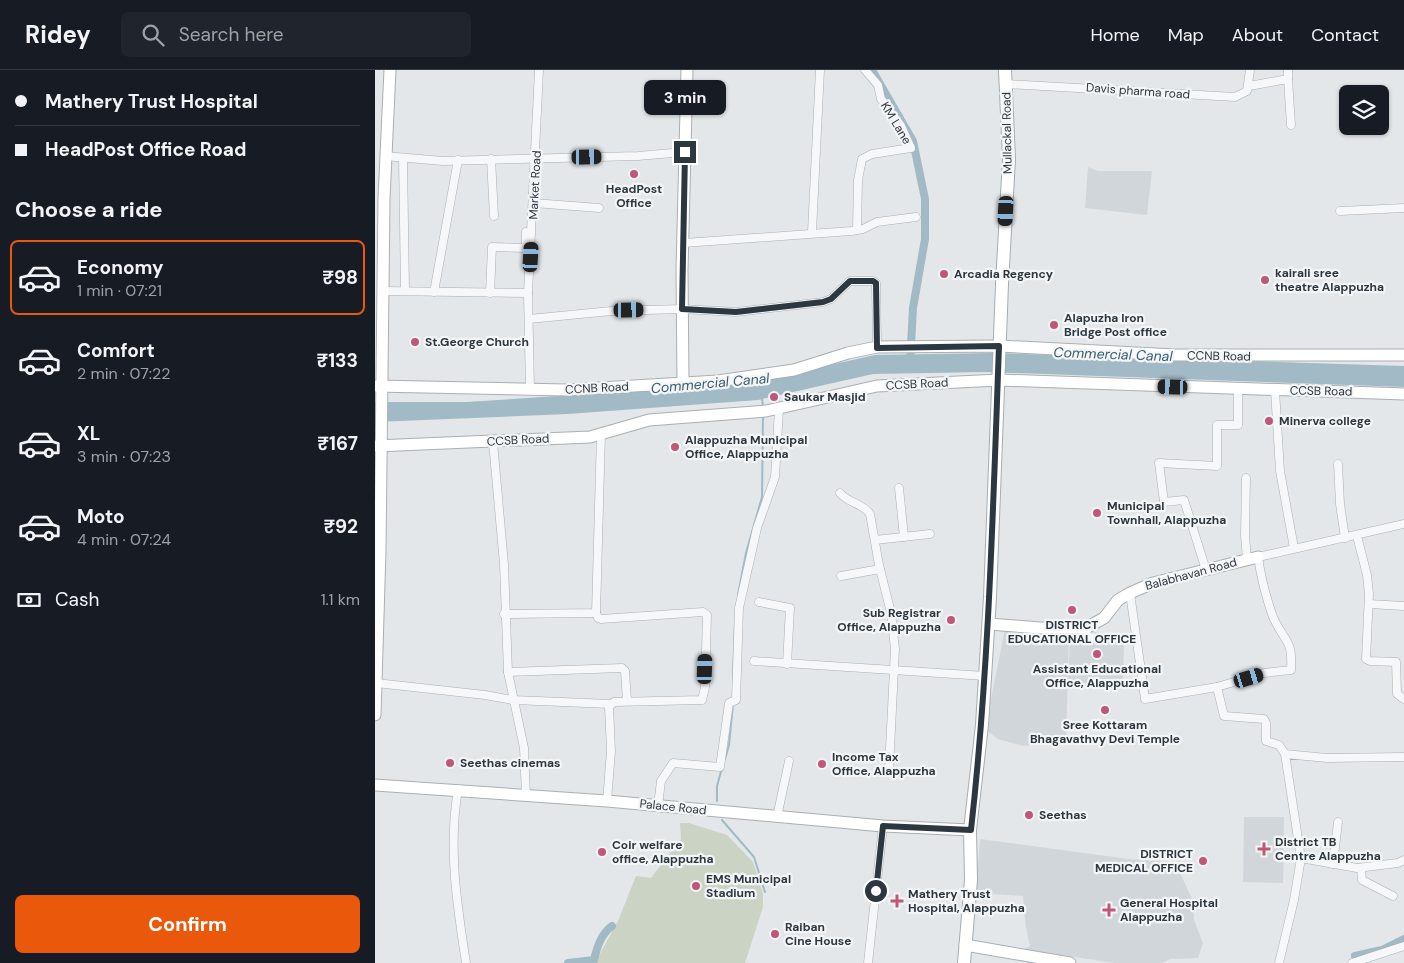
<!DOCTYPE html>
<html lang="en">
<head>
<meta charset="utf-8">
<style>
	body { margin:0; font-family:"DM Sans",sans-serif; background:#20242c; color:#f1f3f6; height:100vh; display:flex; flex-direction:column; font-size:19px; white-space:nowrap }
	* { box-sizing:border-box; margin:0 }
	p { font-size:16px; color:#9ea1a6 }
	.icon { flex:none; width:28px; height:28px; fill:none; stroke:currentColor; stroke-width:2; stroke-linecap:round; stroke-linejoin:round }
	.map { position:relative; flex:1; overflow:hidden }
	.panel { display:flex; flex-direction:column; background:#171b24; width:375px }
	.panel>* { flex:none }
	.banner { display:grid; align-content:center; height:110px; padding:0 15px; background:#171b24 }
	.buttons { position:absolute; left:964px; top:15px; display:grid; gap:10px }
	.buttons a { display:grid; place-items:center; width:50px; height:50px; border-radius:8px; background:#171b24; box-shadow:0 1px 4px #0004; font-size:25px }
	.end { position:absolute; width:22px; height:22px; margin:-11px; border:6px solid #2d3740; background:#fff; box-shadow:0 0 0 2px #fff }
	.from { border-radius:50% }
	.bubble { position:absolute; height:35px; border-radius:8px; background:#171b24; box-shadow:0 1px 4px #0004; font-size:16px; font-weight:700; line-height:35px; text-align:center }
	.car { position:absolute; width:15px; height:30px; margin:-15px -8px; border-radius:6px; box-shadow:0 0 4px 1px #0007; background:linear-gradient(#222 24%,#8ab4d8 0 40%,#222 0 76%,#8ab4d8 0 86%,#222 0) }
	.banner b { display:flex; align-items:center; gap:18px; height:48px; font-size:19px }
	.banner b+b { border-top:1px solid #363941 }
	.banner i { width:12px; height:12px; background:#f1f3f6 }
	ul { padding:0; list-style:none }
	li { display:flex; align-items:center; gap:15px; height:75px; margin:0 10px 8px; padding:0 5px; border:2px solid transparent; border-radius:8px }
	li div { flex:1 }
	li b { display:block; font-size:19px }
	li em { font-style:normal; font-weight:700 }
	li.current { border-color:#ea580c }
	li>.icon { width:45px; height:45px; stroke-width:1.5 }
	h2 { padding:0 15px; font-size:22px; line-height:60px }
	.pay { display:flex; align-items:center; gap:12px; height:55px; padding:0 15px; font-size:19px }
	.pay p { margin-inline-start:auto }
	.action { display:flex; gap:10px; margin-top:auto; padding:10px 15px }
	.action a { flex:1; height:58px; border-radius:8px; background:#ea580c; color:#fff; font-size:20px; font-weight:700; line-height:58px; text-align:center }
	header { display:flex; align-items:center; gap:30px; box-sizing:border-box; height:70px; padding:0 25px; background:#171b24; border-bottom:1px solid #363941 }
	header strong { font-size:24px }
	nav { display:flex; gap:28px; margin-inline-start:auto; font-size:18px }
	.search { width:350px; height:45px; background:#20242c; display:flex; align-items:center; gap:12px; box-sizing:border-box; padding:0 18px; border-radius:8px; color:#9ea1a6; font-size:19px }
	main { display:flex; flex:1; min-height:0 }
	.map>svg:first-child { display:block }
	.built { fill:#d1d6db }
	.green { fill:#cbd3c5 }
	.water { fill:#a2bac5 }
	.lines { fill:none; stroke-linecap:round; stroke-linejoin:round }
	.stream { stroke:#a2bac5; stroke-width:2 }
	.canal { stroke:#a2bac5; stroke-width:8 }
	.minor-casing { stroke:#a9afb4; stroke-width:9 }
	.secondary-casing { stroke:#a9afb4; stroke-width:13 }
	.primary-casing { stroke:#a4adb4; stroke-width:14 }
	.minor { stroke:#f5f7f8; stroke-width:8 }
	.secondary { stroke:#fff; stroke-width:11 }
	.primary { stroke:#fff; stroke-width:12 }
	.route { stroke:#2d3740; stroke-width:6 }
	.poi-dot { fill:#c05779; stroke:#f3f5f7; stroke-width:2 }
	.labels { text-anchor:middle; stroke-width:4.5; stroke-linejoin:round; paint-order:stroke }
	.street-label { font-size:12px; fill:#2d3740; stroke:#f3f5f7 }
	.poi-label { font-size:12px; font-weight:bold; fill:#2d3740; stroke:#f3f5f7; text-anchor:start }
	.water-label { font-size:14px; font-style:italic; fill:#3b5c6f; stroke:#f3f5f7 }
</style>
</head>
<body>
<header>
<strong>Ridey</strong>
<div class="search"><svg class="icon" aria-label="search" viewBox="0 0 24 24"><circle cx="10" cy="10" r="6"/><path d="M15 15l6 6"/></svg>Search here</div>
<nav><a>Home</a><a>Map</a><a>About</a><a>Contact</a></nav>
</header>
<main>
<section class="panel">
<div class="banner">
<b><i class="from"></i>Mathery Trust Hospital</b>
<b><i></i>HeadPost Office Road</b>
</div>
<h2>Choose a ride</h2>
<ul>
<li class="current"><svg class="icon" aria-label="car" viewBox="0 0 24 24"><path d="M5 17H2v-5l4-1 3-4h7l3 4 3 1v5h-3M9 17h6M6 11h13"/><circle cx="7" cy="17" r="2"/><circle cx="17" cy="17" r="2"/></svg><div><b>Economy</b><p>1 min · 07:21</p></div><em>₹98</em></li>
<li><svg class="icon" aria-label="car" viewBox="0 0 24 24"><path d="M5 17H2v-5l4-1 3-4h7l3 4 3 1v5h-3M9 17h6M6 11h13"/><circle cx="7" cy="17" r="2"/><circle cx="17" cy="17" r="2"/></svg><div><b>Comfort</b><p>2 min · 07:22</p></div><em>₹133</em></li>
<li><svg class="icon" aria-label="car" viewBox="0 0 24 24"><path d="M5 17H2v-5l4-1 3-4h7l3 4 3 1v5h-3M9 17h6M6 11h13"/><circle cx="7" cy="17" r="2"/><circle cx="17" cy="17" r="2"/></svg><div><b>XL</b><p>3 min · 07:23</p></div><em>₹167</em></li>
<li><svg class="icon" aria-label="car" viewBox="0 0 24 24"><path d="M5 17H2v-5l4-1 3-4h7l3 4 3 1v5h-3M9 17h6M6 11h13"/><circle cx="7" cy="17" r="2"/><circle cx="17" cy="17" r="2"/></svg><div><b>Moto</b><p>4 min · 07:24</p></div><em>₹92</em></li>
</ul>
<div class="pay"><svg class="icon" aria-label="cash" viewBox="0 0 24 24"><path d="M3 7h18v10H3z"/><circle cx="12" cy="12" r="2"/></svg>Cash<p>1.1 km</p></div>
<div class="action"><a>Confirm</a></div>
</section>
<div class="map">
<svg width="1029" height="893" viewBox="0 0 1029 893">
	<rect width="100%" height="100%" fill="#e3e7ea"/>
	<g class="built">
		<polygon points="713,97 723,101 777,101 772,145 710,138"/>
		<polygon points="630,559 694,561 691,671 648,676 623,669 610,659"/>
		<polygon points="695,569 749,570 748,615 693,613"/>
		<polygon points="869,747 909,747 908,813 868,812"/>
		<polygon points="605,769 753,789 800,792 818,831 819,850 828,873 823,888 795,889 787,893 739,893 649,879 655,876 651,858 648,826 601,823"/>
	</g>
	<polygon class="green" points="305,753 314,753 352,765 378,792 388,824 388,837 370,893 220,893 243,851 261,806 276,808 306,769"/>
	<polygon class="water" points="616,283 1029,296 1029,317 610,302 498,304 383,330 193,344 0,352 0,332 92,332 305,318 392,309 500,285"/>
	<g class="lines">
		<g class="stream">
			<polyline points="387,328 388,338"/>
			<polyline points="363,525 371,483 387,427 388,345"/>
			<polyline points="358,610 360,552"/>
			<polyline points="350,689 354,675 358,634"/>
			<polyline points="342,731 342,716 347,698"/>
			<polyline points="347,750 379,787 390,822"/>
		</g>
		<g class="canal">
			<polyline points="497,0 538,71 550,129 550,169 538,238 535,293"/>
			<polyline points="980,886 1007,880 1029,869"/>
			<path d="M193 893 219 890C222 877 226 864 237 856"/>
		</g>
		<defs>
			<g id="minor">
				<polyline points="913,9 916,55"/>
				<polyline points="631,14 860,27 872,21 875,0"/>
				<polyline points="874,16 913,9 913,0"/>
				<polyline points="10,86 68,91 263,86 309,82"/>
				<polyline points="28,88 30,220"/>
				<polyline points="116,89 119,146"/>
				<polyline points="159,133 224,138"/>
				<polyline points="965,141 1029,138"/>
				<polyline points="482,160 483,110 487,89 497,84 536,78 526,56 506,29 503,15 490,0"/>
				<polyline points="437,162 445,0"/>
				<polyline points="309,173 476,161 488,159 502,152 541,147"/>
				<polyline points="8,221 153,223"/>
				<polyline points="59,222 83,90"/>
				<polyline points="115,223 117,177 151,178 151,162"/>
				<polyline points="154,249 236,241 307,239 361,242 448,232 456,229 475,211 498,211 501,213 502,277"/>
				<polyline points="155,319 153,223 164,0"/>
				<polyline points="900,320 905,401 919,478"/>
				<polyline points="118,372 129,494 133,602 149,678 151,726"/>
				<polyline points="963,394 965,434 970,468"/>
				<polyline points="871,408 870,466 872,489"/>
				<polyline points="524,418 529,467"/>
				<path d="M465 423C473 433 489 434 495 444L504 495 516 543 520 579 514 699"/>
				<polyline points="982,466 992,505 994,524 991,589 995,591 1021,592 1022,624 1029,629"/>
				<polyline points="500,470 555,464"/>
				<polyline points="831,500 809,430 789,432 784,393 842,396 842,355 863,355 863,319"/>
				<polyline points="466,506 505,499"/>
				<polyline points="755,523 770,629 842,617 849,646 889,649 891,653 891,671 904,675 910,684"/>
				<polyline points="384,532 415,538 412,594"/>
				<polyline points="994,534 1029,536"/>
				<polyline points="221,543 223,548 226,549 328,542 332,545 330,617 327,630 239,632 234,637 236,681 232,731"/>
				<polyline points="129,544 221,543 226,364"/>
				<polyline points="711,558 712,567 738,568"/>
				<polyline points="379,591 610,606"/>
				<polyline points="133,602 247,598 250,601 252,631"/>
				<polyline points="1,613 110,625 138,630 236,634"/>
				<path d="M842 617 889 603 916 600C918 568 909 572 898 547 891 527 886 508 883 487L1029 454"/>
				<path d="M83 719C73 778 82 835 91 893"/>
				<polyline points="283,736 286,711 298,693 345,697 354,633 361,630 364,538 382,458 400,407 404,339"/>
				<polyline points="402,747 414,691"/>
				<polyline points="926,788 982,798 1023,793 1029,790"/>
				<polyline points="958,794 963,752"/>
				<polyline points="986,798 987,810 1018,826"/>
				<polyline points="493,893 508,756"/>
				<polyline points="904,893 919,830 926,788 910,684 952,688 1029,687"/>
				<polyline points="977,893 1029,876"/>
			</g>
			<g id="secondary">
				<polyline points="308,312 307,200 312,0"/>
				<polyline points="0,316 191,320 343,311 419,300 473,283 502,277 624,276 800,285 1029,285"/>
				<polyline points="0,376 215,367 274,350 391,341 502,316 624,310 1029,324"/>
				<polyline points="614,554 665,558 711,558 729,548 743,530 755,523 778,513 883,487"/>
				<polyline points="0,645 5,480 9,129 15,0"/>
				<polyline points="0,715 232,731 508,756 595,760"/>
				<polyline points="590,875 695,893"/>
			</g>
			<polyline id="primary" points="589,893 596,810 595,760 607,655 615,527 627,214 634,89 630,0"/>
		</defs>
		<use href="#minor" class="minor-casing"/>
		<use href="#secondary" class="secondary-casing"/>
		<use href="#primary" class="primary-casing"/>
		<use href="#minor" class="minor"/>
		<use href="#secondary" class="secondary"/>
		<use href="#primary" class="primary"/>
	</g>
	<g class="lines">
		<path class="route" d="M310 82 307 239 361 242 448 232 456 229 475 211H498L501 213 502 278 624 276C618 438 614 599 596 760L508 756 501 821"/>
	</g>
	<g class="poi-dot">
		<circle cx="259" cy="104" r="5"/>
		<circle cx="569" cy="204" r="5"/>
		<circle cx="890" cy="210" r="5"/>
		<circle cx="679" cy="255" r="5"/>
		<circle cx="40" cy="272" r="5"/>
		<circle cx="399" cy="327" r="5"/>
		<circle cx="894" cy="351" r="5"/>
		<circle cx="300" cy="377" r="5"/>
		<circle cx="722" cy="443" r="5"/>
		<circle cx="697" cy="540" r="5"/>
		<circle cx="576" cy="550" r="5"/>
		<circle cx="722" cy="584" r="5"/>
		<circle cx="730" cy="640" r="5"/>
		<circle cx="75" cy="693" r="5"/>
		<circle cx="447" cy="694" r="5"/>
		<circle cx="654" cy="745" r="5"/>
		<path d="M886.5 771.5h5v5h5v5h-5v5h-5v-5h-5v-5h5z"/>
		<circle cx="227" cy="782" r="5"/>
		<circle cx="828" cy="791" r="5"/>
		<circle cx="321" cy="816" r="5"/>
		<path d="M519.5 823.5h5v5h5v5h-5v5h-5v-5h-5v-5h5z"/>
		<path d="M731.5 832.5h5v5h5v5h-5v5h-5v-5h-5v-5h5z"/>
		<circle cx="400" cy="864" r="5"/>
	</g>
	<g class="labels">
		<g class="street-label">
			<text transform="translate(763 21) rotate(4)" y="4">Davis pharma road</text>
			<text transform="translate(521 53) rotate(59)" y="4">KM Lane</text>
			<text transform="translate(632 63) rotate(-91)" y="4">Mullackal Road</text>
			<text transform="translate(160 115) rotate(-87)" y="4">Market Road</text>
			<text transform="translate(844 286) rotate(1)" y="4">CCNB Road</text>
			<text transform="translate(542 314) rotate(-3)" y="4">CCSB Road</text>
			<text transform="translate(222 318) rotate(-3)" y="4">CCNB Road</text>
			<text transform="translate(946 321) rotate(1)" y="4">CCSB Road</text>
			<text transform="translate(143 370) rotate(-3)" y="4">CCSB Road</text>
			<text transform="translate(816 504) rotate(-15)" y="4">Balabhavan Road</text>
			<text transform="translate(298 737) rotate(6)" y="4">Palace Road</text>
		</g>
		<g class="poi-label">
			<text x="259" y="123" text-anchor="middle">HeadPost<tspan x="259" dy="14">Office</tspan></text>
			<text x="900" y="207">kairali sree<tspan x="900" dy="14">theatre Alappuzha</tspan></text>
			<text x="579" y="208">Arcadia Regency</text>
			<text x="689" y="252">Alapuzha Iron<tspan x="689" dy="14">Bridge Post office</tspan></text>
			<text x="50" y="276">St.George Church</text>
			<text x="409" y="331">Saukar Masjid</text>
			<text x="904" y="355">Minerva college</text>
			<text x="310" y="374">Alappuzha Municipal<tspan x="310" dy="14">Office, Alappuzha</tspan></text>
			<text x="732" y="440">Municipal<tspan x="732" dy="14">Townhall, Alappuzha</tspan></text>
			<text x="566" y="547" text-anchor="end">Sub Registrar<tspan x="566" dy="14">Office, Alappuzha</tspan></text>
			<text x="697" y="559" text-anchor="middle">DISTRICT<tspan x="697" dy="14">EDUCATIONAL OFFICE</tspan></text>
			<text x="722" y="603" text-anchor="middle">Assistant Educational<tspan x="722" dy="14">Office, Alappuzha</tspan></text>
			<text x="730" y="659" text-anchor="middle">Sree Kottaram<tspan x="730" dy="14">Bhagavathvy Devi Temple</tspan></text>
			<text x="457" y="691">Income Tax<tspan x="457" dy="14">Office, Alappuzha</tspan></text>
			<text x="85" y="697">Seethas cinemas</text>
			<text x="664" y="749">Seethas</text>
			<text x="900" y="776">District TB<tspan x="900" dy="14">Centre Alappuzha</tspan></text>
			<text x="237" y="779">Coir welfare<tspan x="237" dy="14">office, Alappuzha</tspan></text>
			<text x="818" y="788" text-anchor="end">DISTRICT<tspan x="818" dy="14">MEDICAL OFFICE</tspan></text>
			<text x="331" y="813">EMS Municipal<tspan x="331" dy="14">Stadium</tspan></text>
			<text x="533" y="828">Mathery Trust<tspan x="533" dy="14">Hospital, Alappuzha</tspan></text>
			<text x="745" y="837">General Hospital<tspan x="745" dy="14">Alappuzha</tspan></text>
			<text x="410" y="861">Raiban<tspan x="410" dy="14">Cine House</tspan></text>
		</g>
		<g class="water-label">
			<text transform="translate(738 284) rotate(2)" y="5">Commercial Canal</text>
			<text transform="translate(335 313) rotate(-5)" y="5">Commercial Canal</text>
		</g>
	</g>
</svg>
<div class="buttons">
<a><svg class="icon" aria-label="layers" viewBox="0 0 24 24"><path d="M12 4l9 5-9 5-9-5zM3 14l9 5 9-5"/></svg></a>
</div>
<i class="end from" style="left:501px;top:821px"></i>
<i class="end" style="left:310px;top:82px"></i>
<div class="bubble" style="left:269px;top:10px;width:82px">3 min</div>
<i class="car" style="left:212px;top:87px;rotate:89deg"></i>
<i class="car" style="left:631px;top:141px;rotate:183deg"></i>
<i class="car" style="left:156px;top:187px;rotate:3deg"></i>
<i class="car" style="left:254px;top:240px;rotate:89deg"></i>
<i class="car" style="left:798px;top:317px;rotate:272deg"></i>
<i class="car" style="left:330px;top:599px;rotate:2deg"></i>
<i class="car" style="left:874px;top:608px;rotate:73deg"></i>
</div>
</main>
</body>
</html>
